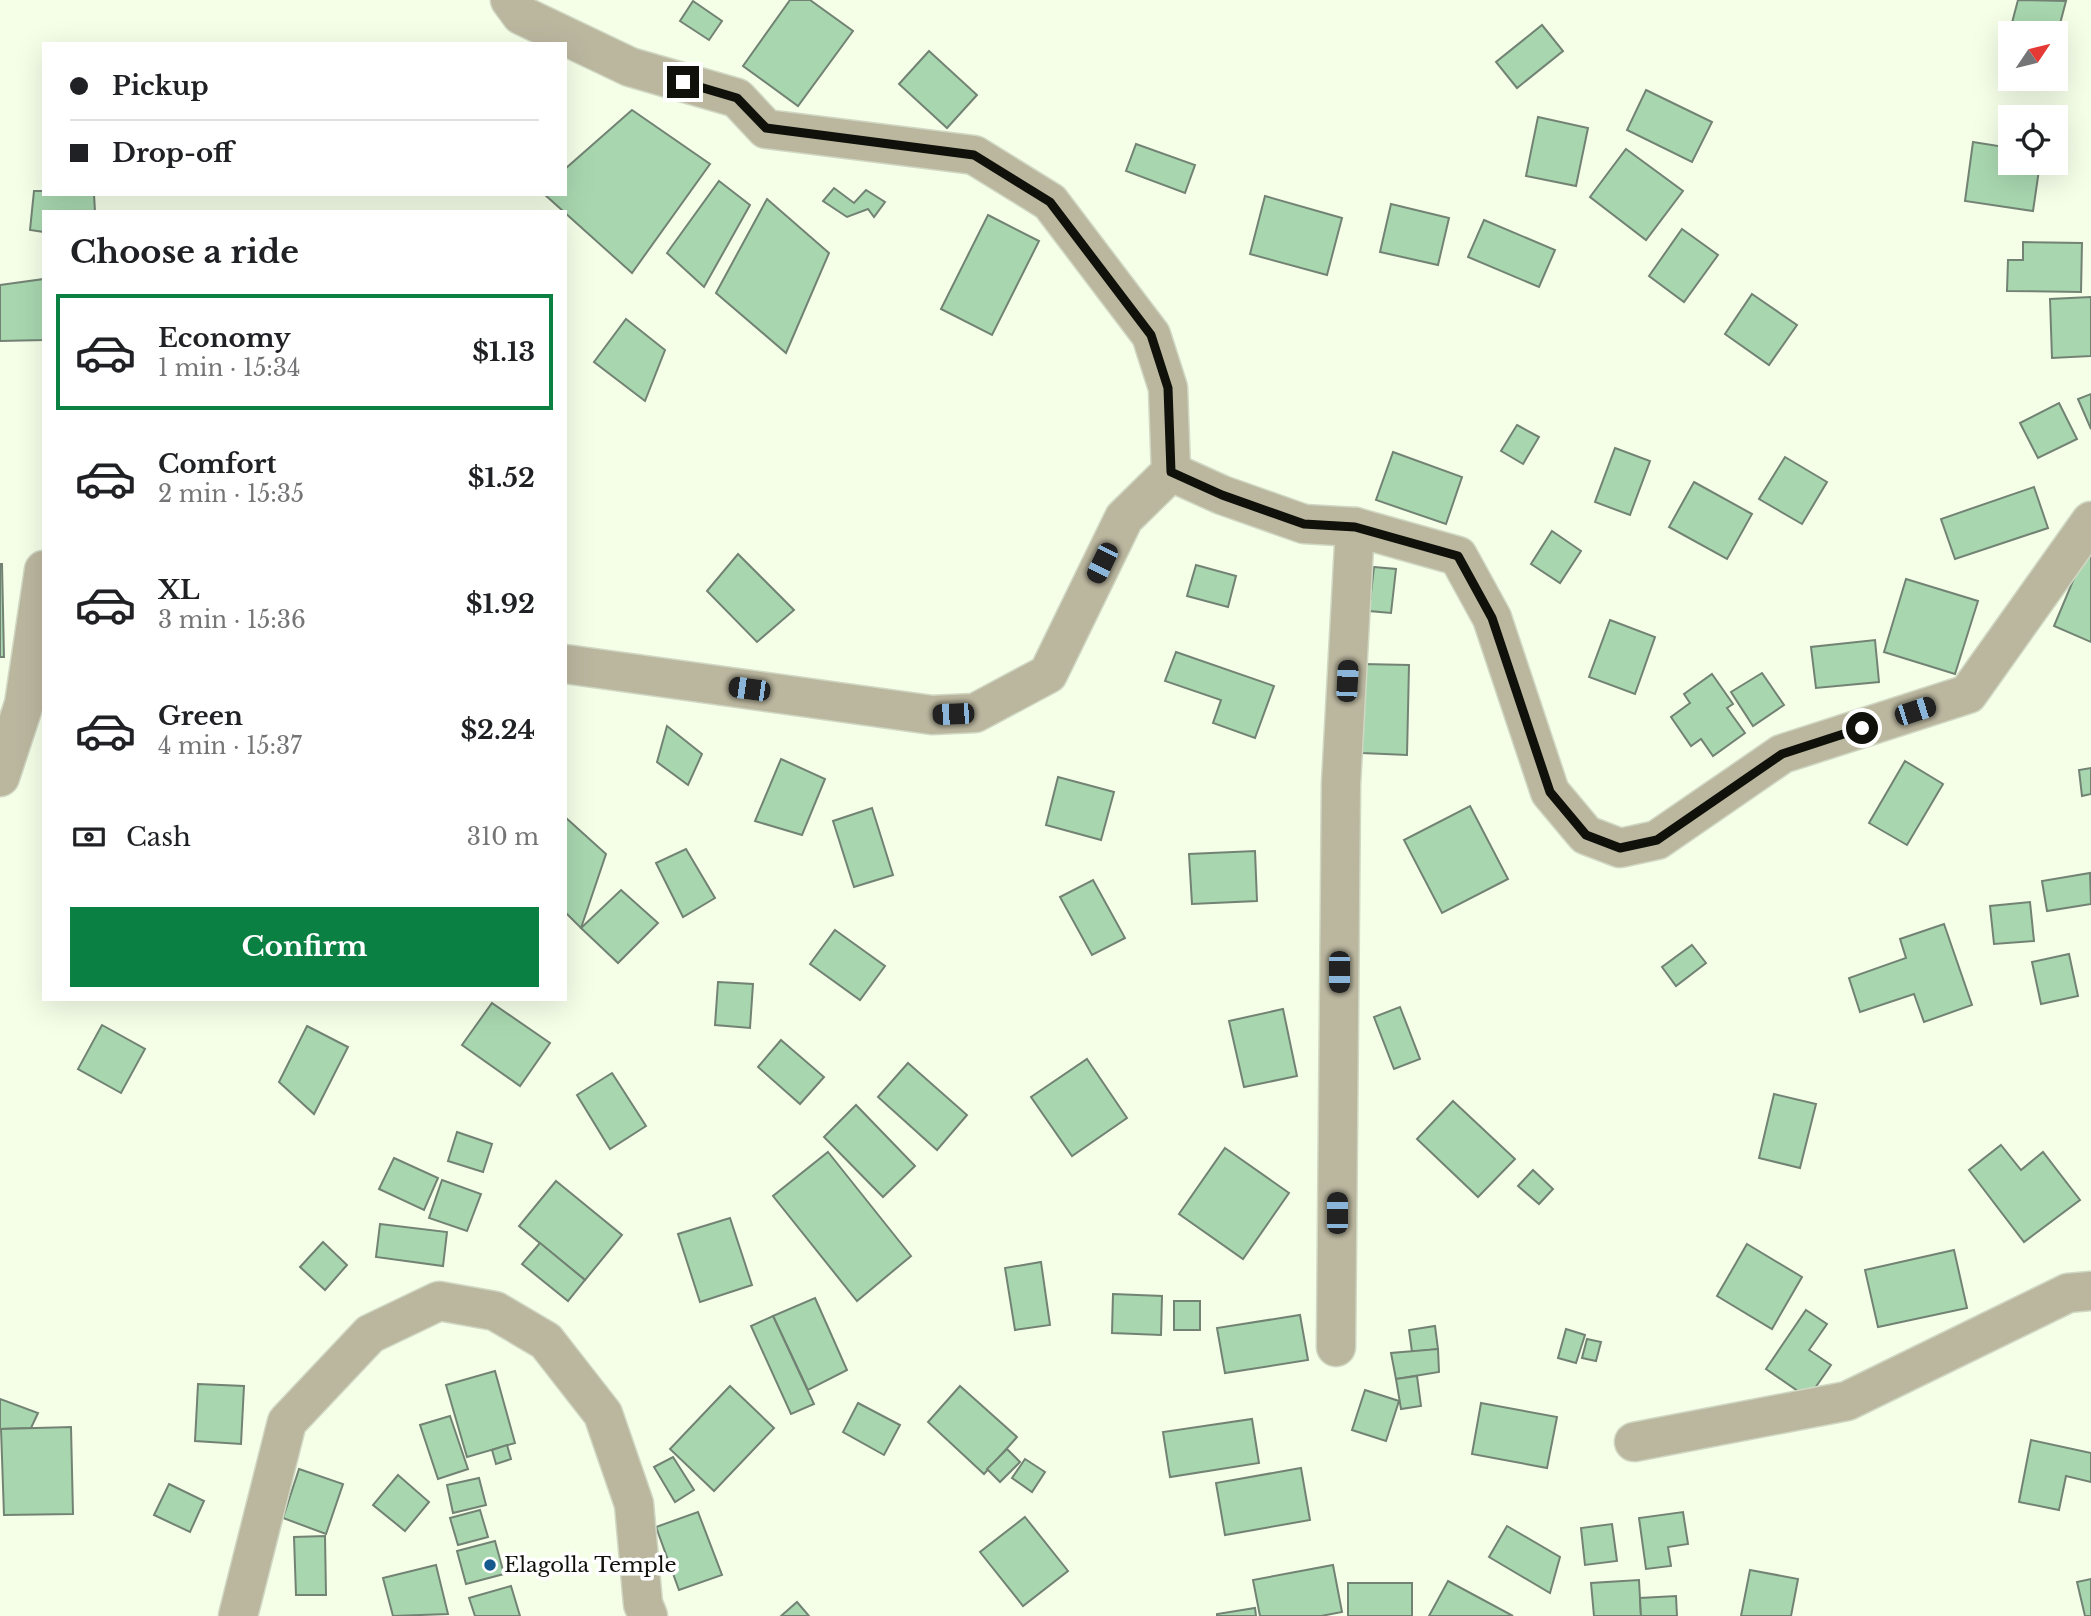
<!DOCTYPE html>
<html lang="en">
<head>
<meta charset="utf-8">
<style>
	body { margin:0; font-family:"Libre Baskerville",serif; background:#f2f2f2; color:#202124; height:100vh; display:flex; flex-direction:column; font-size:26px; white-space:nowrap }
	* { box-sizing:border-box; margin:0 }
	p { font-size:23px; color:#757577 }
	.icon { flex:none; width:38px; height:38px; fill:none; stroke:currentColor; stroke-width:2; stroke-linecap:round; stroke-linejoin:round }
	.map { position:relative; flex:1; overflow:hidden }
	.side { position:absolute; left:42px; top:210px; width:525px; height:791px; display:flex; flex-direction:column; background:#fff; border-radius:0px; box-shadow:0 7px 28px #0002 }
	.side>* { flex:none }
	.banner { position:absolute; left:42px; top:42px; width:525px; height:154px; border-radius:0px; box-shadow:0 7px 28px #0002; display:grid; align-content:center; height:154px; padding:0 28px; background:#fff }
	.needle { width:46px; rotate:55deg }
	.tools { position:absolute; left:1998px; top:21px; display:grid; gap:14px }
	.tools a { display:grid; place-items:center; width:70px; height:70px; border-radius:0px; background:#fff; box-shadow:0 7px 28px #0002; font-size:35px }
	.end { position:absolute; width:32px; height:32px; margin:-16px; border:9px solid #0f110a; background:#fff; box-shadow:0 0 0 4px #fff }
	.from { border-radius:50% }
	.car { position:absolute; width:21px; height:42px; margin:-21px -10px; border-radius:9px; box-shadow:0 0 5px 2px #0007; background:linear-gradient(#222 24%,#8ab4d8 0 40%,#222 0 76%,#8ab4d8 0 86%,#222 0) }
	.banner b { display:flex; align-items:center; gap:24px; height:66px; font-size:26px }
	.banner b+b { border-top:2px solid #e0e0e0 }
	.banner i { width:18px; height:18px; background:#202124 }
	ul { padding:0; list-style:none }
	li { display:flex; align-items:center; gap:21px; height:116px; margin:0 14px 10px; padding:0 14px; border:4px solid transparent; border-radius:0px }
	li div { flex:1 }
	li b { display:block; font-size:26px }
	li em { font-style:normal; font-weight:800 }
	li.on { border-color:#0b8043 }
	li>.icon { width:63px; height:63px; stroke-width:1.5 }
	h2 { padding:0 28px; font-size:32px; line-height:84px }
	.pay { display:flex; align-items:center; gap:18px; height:77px; padding:0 28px; font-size:26px }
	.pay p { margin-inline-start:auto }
	.primary-button { display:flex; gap:14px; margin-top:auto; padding:14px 28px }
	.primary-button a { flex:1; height:80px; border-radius:0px; background:#0b8043; color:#fff; font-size:28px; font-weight:800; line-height:80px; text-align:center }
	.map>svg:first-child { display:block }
	.building { fill:#a8d7af; stroke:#728374; stroke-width:2 }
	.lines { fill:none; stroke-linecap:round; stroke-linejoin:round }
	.minor-casing { stroke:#d0d8c4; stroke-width:41 }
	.minor { stroke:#bbb79f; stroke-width:38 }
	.route { stroke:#0f110a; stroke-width:9 }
	.poi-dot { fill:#16598e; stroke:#fff; stroke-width:2.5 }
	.labels { text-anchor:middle; stroke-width:7; stroke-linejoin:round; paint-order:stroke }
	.poi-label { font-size:21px; fill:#0f110a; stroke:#fff; text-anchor:start }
</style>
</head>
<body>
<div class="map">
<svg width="2091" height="1616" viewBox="0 0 2091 1616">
	<rect width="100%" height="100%" fill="#f5fee7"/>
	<g class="building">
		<polygon points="790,0 810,0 853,31 798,106 743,66"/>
		<polygon points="2018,0 2066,1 2056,39 2056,33 2011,33 2011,55 2004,53"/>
		<polygon points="693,1 722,21 709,40 680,21"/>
		<polygon points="1542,25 1563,51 1517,88 1496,62"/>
		<polygon points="929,51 977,95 947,128 899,84"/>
		<polygon points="1646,90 1712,122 1692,162 1627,130"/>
		<polygon points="632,110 710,164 632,273 544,194 565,194 565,169"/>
		<polygon points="1538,117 1588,128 1576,186 1526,176"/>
		<polygon points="1973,142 2011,148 2011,163 2040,163 2033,211 1965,201"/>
		<polygon points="1136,144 1195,165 1185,193 1126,171"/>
		<polygon points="1626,149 1683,191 1646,240 1590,197"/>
		<polygon points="719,181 750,205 704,287 667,253"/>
		<polygon points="834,188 854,203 866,190 885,202 874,217 868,209 847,217 823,201"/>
		<polygon points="34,191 44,191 44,194 94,194 95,212 44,212 44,232 30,230"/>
		<polygon points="1265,196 1342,218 1327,275 1250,254"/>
		<polygon points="767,199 829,253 786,353 716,293"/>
		<polygon points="1391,204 1449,218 1438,265 1380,252"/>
		<polygon points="988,215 1039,241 992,335 941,309"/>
		<polygon points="1484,220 1555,250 1539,287 1468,257"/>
		<polygon points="1682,229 1718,255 1684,302 1649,276"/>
		<polygon points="2023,242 2082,243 2081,292 2007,291 2008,260 2023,260"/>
		<polygon points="44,279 44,340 0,341 0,285"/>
		<polygon points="1752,294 1797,325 1769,365 1725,334"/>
		<polygon points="2091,297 2091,356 2052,358 2050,299"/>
		<polygon points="626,319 665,350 645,401 594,362"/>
		<polygon points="2091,394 2091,429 2078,399"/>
		<polygon points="2059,403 2077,439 2038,458 2020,423"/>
		<polygon points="1517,425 1539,437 1523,464 1501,451"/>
		<polygon points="1615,448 1650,461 1630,515 1595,502"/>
		<polygon points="1393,452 1462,477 1446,524 1376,500"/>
		<polygon points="1785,457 1827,482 1802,524 1759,499"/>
		<polygon points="1694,482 1752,514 1727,559 1669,527"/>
		<polygon points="2034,487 2048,528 1955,559 1941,519"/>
		<polygon points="1552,531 1581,551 1560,583 1531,564"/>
		<polygon points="2085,552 2091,555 2091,642 2054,626"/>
		<polygon points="738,554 794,610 757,642 707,591"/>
		<polygon points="0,564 2,564 4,657 0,657"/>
		<polygon points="1196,565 1236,576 1228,607 1187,596"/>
		<polygon points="1374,567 1396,569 1391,613 1369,611"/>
		<polygon points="1906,579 1978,601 1955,674 1884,652"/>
		<polygon points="1610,620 1655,637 1635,694 1589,677"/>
		<polygon points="1875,640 1879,682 1816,688 1811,647"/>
		<polygon points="1176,652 1274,686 1255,738 1213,723 1221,700 1165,681"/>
		<polygon points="1363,664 1409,665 1407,755 1362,753"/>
		<polygon points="1762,673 1784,705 1753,726 1731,692"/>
		<polygon points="1712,674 1733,704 1727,708 1745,733 1713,756 1701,739 1691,746 1671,717 1690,703 1684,694"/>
		<polygon points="667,726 702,754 688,785 657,762"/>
		<polygon points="781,759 825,779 802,835 755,821"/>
		<polygon points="1905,761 1943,784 1907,845 1869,823"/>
		<polygon points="2091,768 2091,794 2082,796 2079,770"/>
		<polygon points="1058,777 1114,792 1101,840 1046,825"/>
		<polygon points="1470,806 1508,879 1442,913 1404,840"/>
		<polygon points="872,808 893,875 854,887 833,821"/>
		<polygon points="565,817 606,854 581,928 565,912"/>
		<polygon points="686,849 715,898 683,917 656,863"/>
		<polygon points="1255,851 1257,901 1192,904 1189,854"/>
		<polygon points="2090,873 2091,904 2047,911 2042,881"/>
		<polygon points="1093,880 1125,938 1092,955 1060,897"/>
		<polygon points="621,890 658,923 618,963 581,928"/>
		<polygon points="2030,902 2034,941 1994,944 1990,906"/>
		<polygon points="1944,924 1972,1005 1924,1022 1914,994 1860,1012 1849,978 1906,958 1900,939"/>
		<polygon points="835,930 885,966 860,1000 810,964"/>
		<polygon points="1692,945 1706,963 1676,986 1662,967"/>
		<polygon points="2069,954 2078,996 2041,1004 2032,962"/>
		<polygon points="718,982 753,984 750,1028 715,1025"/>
		<polygon points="492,1003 550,1043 520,1086 462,1045"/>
		<polygon points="1400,1007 1420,1059 1394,1069 1374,1017"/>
		<polygon points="1283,1009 1297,1076 1244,1087 1229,1021"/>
		<polygon points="102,1025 145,1049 121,1093 78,1069"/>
		<polygon points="307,1026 348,1047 314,1114 279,1082"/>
		<polygon points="781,1040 824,1077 800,1104 758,1067"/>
		<polygon points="1087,1059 1127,1118 1072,1156 1031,1097"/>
		<polygon points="908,1063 967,1115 937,1150 878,1097"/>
		<polygon points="612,1073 646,1126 610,1149 577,1095"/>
		<polygon points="1774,1094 1816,1104 1800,1168 1759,1158"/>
		<polygon points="1453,1101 1515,1159 1478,1197 1417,1139"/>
		<polygon points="856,1105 915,1166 883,1197 824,1137"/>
		<polygon points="457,1132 492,1144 483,1172 448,1161"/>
		<polygon points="2001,1145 2021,1170 2043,1152 2080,1200 2024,1242 1969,1170"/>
		<polygon points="1225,1148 1289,1193 1243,1259 1179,1214"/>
		<polygon points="828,1152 911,1256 857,1301 773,1196"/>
		<polygon points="394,1158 438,1178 424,1210 379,1189"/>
		<polygon points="1533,1170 1553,1189 1539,1204 1518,1186"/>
		<polygon points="442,1180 481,1194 467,1231 429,1218"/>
		<polygon points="556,1181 622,1235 585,1280 519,1226"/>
		<polygon points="730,1218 752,1285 700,1302 678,1234"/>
		<polygon points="380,1224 447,1232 443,1266 376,1257"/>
		<polygon points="323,1242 347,1265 325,1290 300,1267"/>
		<polygon points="540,1243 585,1280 568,1301 522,1264"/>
		<polygon points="1747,1244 1802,1277 1772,1329 1717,1296"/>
		<polygon points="1954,1250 1967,1308 1878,1327 1865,1270"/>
		<polygon points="1041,1262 1050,1325 1015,1330 1005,1268"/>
		<polygon points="1113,1294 1162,1296 1161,1335 1112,1333"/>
		<polygon points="815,1298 847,1370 808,1390 773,1316"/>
		<rect x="1174" y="1301" width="26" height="29"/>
		<polygon points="1806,1310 1827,1324 1809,1350 1831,1365 1808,1398 1766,1369"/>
		<polygon points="1300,1315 1308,1360 1225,1373 1217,1328"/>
		<polygon points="773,1316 814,1404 791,1414 751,1326"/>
		<polygon points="1435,1326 1438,1349 1412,1352 1409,1330"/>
		<polygon points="1566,1329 1585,1335 1576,1363 1558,1358"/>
		<polygon points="1587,1339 1601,1342 1596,1361 1582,1358"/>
		<polygon points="1438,1349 1439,1372 1396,1379 1391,1353"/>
		<polygon points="495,1371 515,1443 467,1457 446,1385"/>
		<polygon points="1417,1376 1421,1406 1401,1409 1396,1379"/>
		<polygon points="198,1384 244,1386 241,1444 195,1441"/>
		<polygon points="730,1386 774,1428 714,1491 670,1449"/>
		<polygon points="960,1386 1017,1437 984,1474 928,1422"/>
		<polygon points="1365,1390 1399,1401 1386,1441 1352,1430"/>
		<polygon points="0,1399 38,1413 31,1428 0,1429"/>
		<polygon points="858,1403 900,1425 884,1455 843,1432"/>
		<polygon points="1481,1403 1557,1417 1547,1468 1472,1454"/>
		<polygon points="450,1416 468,1469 438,1479 420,1425"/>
		<polygon points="1252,1419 1259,1463 1170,1477 1163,1432"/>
		<polygon points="71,1427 73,1514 4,1515 1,1429"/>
		<polygon points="2031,1440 2091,1453 2091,1482 2066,1476 2059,1510 2019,1502"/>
		<polygon points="507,1445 511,1459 496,1464 492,1450"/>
		<polygon points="1007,1449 1020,1462 1000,1482 987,1469"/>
		<polygon points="673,1457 694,1490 675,1502 654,1467"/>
		<polygon points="1025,1459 1045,1472 1032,1492 1012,1478"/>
		<polygon points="1301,1468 1310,1520 1225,1535 1216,1483"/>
		<polygon points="299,1469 343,1484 326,1534 283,1518"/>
		<polygon points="398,1475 429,1502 405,1531 373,1505"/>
		<polygon points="479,1478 486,1505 453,1513 447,1485"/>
		<polygon points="169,1484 204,1501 190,1532 154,1515"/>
		<polygon points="480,1510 488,1537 458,1545 450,1518"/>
		<polygon points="698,1512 722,1575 679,1590 656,1527"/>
		<polygon points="1683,1512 1688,1544 1668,1547 1671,1566 1646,1569 1639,1518"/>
		<polygon points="1025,1517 1068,1571 1023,1606 980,1552"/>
		<polygon points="1612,1524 1617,1561 1585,1565 1581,1528"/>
		<polygon points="1507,1526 1560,1557 1550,1593 1489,1557"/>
		<polygon points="325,1536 326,1595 296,1595 294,1537"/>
		<polygon points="495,1541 504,1574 466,1584 457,1551"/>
		<polygon points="436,1565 448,1614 393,1616 383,1578"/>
		<polygon points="1333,1565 1342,1612 1321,1616 1260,1616 1253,1580"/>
		<polygon points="1750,1570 1798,1579 1791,1616 1741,1616"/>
		<polygon points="2091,1579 2091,1616 2085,1616 2077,1582"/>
		<polygon points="1639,1580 1641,1616 1594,1616 1591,1583"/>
		<polygon points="1448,1581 1513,1616 1429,1616"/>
		<rect x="1348" y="1583" width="64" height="33"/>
		<polygon points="511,1586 520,1616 475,1616 469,1598"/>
		<polygon points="1676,1596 1677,1616 1641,1616 1640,1598"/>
		<polygon points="797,1602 809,1616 781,1616"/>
		<polygon points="1255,1608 1256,1616 1217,1616 1217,1614"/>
	</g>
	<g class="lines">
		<defs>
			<g id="minor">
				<polyline points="510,0 521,15 630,67 737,98 766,129 974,155 1050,202 1151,335 1168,388 1171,472"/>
				<polyline points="1171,472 1222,495 1304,524 1355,527 1458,556 1492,618 1550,792 1586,835 1620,848 1657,840 1782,754 1968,694 2091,521"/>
				<polyline points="565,664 932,715 975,713 1048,674 1124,518 1171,472"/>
				<polyline points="0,777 24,704 44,570"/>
				<polyline points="1336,1347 1341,784 1355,527"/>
				<polyline points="1634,1442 1847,1401 2068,1293 2091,1291"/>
				<polyline points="238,1616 287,1422 370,1334 439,1301 495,1311 546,1341 603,1414 634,1504 643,1604 648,1616"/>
			</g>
		</defs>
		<use href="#minor" class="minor-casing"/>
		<use href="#minor" class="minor"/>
	</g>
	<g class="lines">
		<polyline class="route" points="683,82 737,98 766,128 974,155 1050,202 1151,335 1168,388 1171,472 1222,495 1304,524 1355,527 1458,556 1492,618 1550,792 1586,835 1620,848 1657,840 1782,754 1862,728"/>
	</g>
	<circle class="poi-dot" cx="490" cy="1565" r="7"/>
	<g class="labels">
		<g class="poi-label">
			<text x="504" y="1572">Elagolla Temple</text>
		</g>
	</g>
</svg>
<div class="tools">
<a><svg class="needle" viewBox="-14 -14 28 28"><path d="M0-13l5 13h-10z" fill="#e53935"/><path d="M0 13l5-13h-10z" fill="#757577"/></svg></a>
<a><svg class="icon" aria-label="locate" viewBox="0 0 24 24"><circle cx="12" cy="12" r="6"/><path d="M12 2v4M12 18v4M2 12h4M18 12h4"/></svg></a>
</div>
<i class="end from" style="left:1862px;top:728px"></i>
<i class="end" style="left:683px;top:82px"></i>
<i class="car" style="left:1102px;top:563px;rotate:206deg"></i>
<i class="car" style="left:1347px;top:681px;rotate:3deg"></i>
<i class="car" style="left:749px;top:689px;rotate:278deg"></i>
<i class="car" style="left:1915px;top:711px;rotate:72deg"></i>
<i class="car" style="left:953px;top:714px;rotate:268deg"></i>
<i class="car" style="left:1339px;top:972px;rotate:180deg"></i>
<i class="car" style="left:1337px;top:1213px;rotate:0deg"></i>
<div class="banner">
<b><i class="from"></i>Pickup</b>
<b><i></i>Drop-off</b>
</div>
<section class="side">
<h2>Choose a ride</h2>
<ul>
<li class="on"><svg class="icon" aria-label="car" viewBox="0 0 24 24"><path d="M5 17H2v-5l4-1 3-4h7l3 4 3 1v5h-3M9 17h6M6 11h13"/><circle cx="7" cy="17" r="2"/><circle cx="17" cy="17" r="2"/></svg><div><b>Economy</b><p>1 min · 15:34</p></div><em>$1.13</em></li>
<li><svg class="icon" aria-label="car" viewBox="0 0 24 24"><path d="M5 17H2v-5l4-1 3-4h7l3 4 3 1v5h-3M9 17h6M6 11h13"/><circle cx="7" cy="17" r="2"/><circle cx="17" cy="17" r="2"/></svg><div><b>Comfort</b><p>2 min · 15:35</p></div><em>$1.52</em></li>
<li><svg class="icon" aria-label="car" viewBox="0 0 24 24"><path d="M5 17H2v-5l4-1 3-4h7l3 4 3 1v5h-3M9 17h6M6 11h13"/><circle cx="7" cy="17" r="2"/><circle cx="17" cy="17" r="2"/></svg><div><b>XL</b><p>3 min · 15:36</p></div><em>$1.92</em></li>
<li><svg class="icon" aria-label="car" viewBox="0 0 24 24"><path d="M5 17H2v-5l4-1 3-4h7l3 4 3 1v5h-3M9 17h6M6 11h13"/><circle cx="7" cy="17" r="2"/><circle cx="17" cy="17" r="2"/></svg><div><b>Green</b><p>4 min · 15:37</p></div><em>$2.24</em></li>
</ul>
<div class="pay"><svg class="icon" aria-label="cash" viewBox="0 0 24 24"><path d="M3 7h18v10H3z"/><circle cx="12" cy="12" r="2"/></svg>Cash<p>310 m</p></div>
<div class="primary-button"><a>Confirm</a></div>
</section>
</div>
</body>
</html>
